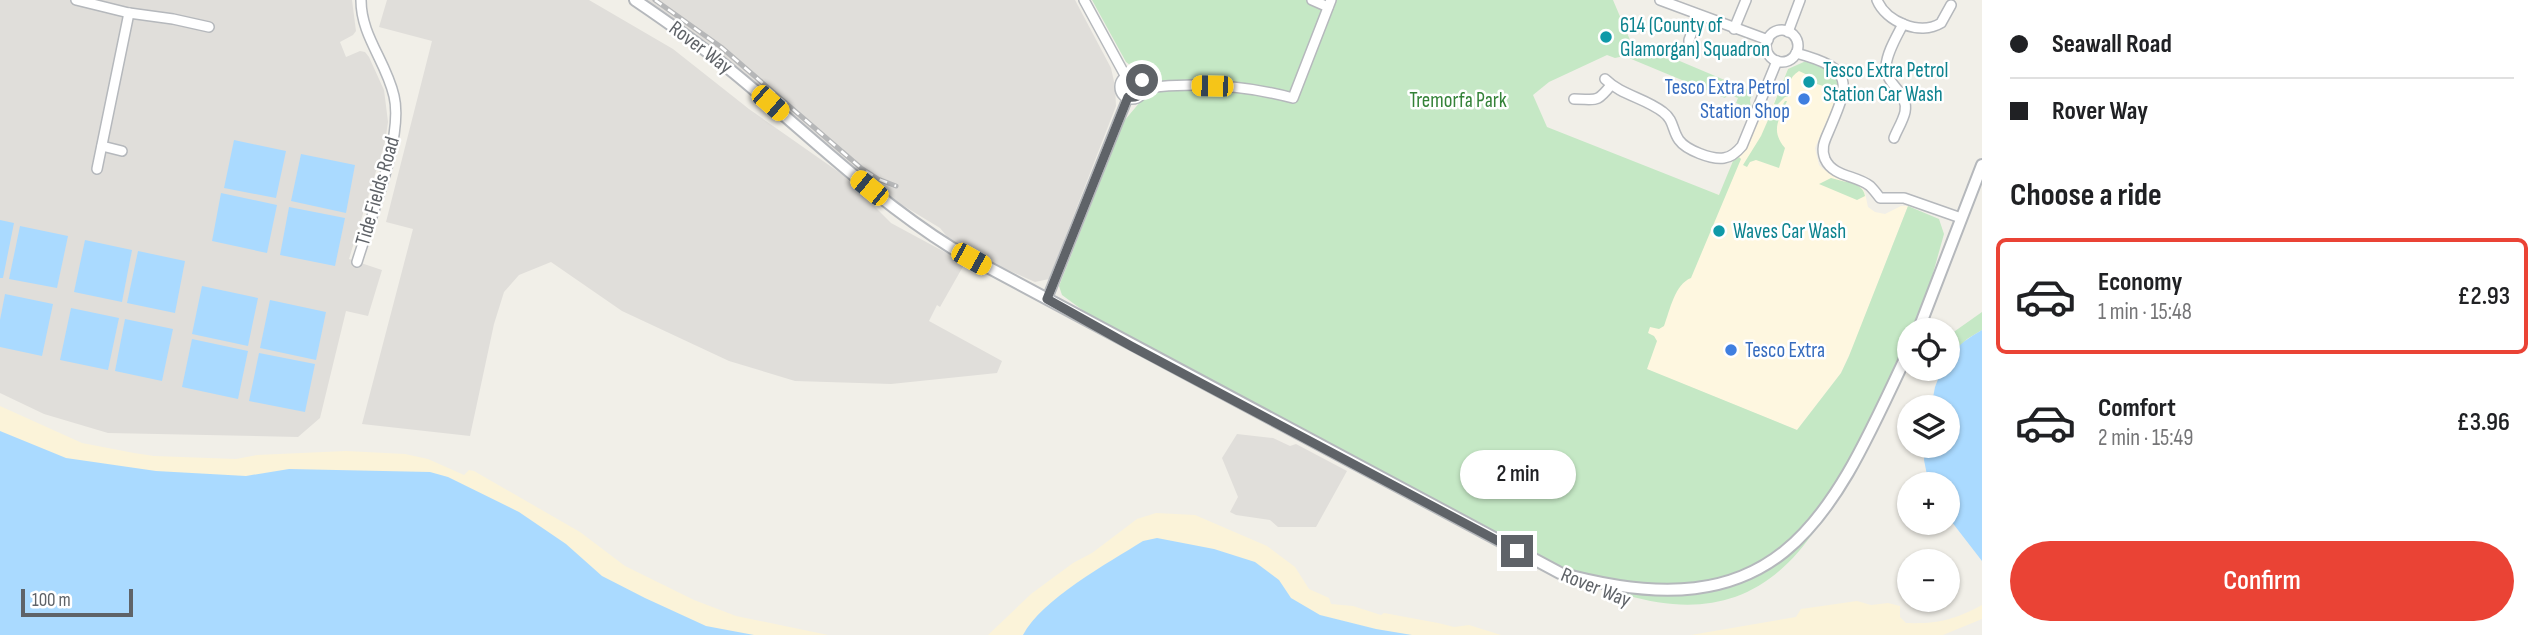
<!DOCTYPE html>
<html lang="en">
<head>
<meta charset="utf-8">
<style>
	body { margin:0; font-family:"Sofia Sans Condensed",sans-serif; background:#f2f2f2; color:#202124; height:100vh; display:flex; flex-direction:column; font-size:26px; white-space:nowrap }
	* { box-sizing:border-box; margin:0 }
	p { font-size:23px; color:#757577 }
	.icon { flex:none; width:38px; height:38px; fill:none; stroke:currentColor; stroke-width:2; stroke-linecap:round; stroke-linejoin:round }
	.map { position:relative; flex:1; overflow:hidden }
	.drawer { display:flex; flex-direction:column; background:#fff; width:560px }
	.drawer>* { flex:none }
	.banner { display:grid; align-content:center; height:154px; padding:0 28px; background:#fff }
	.controls { position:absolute; left:1897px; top:318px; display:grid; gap:14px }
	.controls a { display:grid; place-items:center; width:63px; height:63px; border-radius:50%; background:#fff; box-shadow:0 2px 5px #0004; font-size:35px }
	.scale { position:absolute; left:21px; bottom:18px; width:112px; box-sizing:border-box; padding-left:7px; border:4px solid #5f6368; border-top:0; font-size:19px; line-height:24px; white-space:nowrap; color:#5f6368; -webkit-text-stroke:5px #fff; paint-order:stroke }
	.end { position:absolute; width:32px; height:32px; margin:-16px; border:9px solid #5f6368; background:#fff; box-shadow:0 0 0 4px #fff }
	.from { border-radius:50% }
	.bubble { position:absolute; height:49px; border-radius:24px; background:#fff; box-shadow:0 2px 5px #0004; font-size:23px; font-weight:600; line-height:49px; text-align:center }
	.car { position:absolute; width:21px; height:42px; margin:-21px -10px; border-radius:9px; box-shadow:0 0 5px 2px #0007; background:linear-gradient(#f5c518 24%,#345 0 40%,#f5c518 0 76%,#345 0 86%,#f5c518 0) }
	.banner b { display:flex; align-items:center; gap:24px; height:66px; font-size:26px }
	.banner b+b { border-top:2px solid #e0e0e0 }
	.banner i { width:18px; height:18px; background:#202124 }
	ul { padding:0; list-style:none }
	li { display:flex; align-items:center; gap:21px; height:116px; margin:0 14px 10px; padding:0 14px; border:4px solid transparent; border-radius:10px }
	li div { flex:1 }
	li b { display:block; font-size:26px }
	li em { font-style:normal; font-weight:600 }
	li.selected { border-color:#ea4335 }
	li>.icon { width:63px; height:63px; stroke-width:1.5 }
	h2 { padding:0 28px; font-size:32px; line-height:84px }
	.action { display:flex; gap:14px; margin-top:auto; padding:14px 28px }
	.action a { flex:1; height:80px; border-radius:42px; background:#ea4335; color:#fff; font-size:28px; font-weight:600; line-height:80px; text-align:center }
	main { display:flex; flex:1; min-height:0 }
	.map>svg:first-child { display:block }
	.commercial { fill:#fef7e0 }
	.industrial { fill:#e0deda }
	.green { fill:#c5e8c5 }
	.sand { fill:#fbf3d9 }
	.water { fill:#aadaff }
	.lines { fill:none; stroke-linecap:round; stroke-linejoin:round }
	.minor-casing { stroke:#b5b8bc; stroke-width:12 }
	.tertiary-casing { stroke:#b5b8bc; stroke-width:14 }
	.minor { stroke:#fff; stroke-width:9 }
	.tertiary { stroke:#fff; stroke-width:10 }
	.rail-casing { stroke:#b6b7b8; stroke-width:5 }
	.rail { stroke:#fff; stroke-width:2.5; stroke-dasharray:8; stroke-linecap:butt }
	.route { stroke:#5f6368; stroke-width:9 }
	.culture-dot { fill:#0f9aa8; stroke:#fff; stroke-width:2.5 }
	.shop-dot { fill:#3f7fe0; stroke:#fff; stroke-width:2.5 }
	.labels { text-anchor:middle; stroke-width:5; stroke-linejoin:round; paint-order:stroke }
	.culture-label { font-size:21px; fill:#0d838f; stroke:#fff; text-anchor:start }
	.street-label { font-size:21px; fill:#5f6368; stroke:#fff }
	.shop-label { font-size:21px; fill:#366cbe; stroke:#fff; text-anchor:end }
	.park-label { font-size:21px; fill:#348238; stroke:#fff }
</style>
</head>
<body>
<main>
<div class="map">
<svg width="1982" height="635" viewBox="0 0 1982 635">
	<rect width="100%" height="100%" fill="#f1efe8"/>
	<polygon class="commercial" points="1809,64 1837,83 1838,94 1815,148 1819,165 1823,169 1862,188 1865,193 1868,207 1875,212 1885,214 1901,206 1908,206 1853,347 1841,373 1797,430 1646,369 1645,333 1704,190 1720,195 1733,161 1746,149 1763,112 1772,107 1788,69"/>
	<g class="industrial">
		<polygon points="0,0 352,0 356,31 353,35 340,42 346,57 360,51 365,52 369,57 384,90 388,122 385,142 349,259 382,270 368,316 346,311 320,418 298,437 108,433 44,414 0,393"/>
		<polygon points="387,0 589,0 673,49 749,109 843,175 891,223 965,263 940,307 937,305 929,321 1002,361 997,373 891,384 795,381 729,361 622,311 551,262 519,275 504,292 494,324 470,436 362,424 413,229 386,222 432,41 379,27"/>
		<polygon points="646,0 1075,0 1111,68 1115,86 1116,106 1049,279 1035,282 979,257 949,239 940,228 889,197 709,45"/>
		<polygon points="1237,434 1273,438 1290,446 1296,444 1347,471 1316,527 1278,527 1270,520 1236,515 1230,512 1238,497 1222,458"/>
	</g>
	<g class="green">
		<path d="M1092 0H1613L1630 40 1753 92 1750 100 1751 109 1736 103 1738 98 1728 94 1725 98 1624 56 1615 58 1607 55 1549 82 1533 95 1547 127 1719 195 1733 161 1739 157 1741 159 1691 278C1675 284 1670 310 1664 326L1659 329 1650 327 1648 333 1654 336 1657 341 1647 369 1797 430 1841 373 1849 356 1908 206 1939 219 1944 234 1923 309 1914 331H1909V340C1890 382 1870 424 1850 466 1840 486 1830 507 1817 527 1750 629 1661 616 1564 571L1107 328 1062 295 1059 286 1124 121 1146 95 1148 85 1145 76 1126 62Z"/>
		<path d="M1806 61C1820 64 1831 69 1838 81L1837 86 1832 89 1817 84 1814 78 1799 71C1789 77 1788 86 1788 97H1785L1777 105 1774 104 1788 69Z"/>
		<path d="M1785 101H1787C1779 120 1770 130 1785 148L1779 168 1756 160 1750 162 1747 167 1743 165 1761 136 1768 120 1774 119Z"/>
		<path d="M1831 178 1846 182 1847 180C1855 184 1864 187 1865 196L1857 200 1819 184Z"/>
		<polygon points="1982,312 1982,330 1967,339 1948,360 1948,336"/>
	</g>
	<g class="sand">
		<polygon points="0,406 82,443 134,453 154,456 236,459 257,455 346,451 405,454 428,459 464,475 469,470 474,471 580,532 625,566 694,600 736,616 828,635 0,635"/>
		<polygon points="1156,513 1195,515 1267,546 1295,567 1309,589 1329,598 1331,604 1353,606 1381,615 1384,613 1438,623 1454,627 1469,625 1501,635 988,635 1031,594 1073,563 1092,553 1137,519"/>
		<path d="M1857 601 1871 605 1888 603 1900 606V617L1906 623C1937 624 1954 620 1982 605V619L1943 635H1691L1796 617 1801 609Z"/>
	</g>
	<g class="water">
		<polygon points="234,140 286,151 276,198 224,188"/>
		<polygon points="301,154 355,165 346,213 291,201"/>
		<polygon points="221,193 277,205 267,253 212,241"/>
		<polygon points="289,207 345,218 335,266 280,255"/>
		<polygon points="0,220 14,223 3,278 0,278"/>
		<polygon points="20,226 68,236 57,288 9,279"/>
		<polygon points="85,240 132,250 122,302 74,292"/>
		<polygon points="138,251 185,261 175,313 127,303"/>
		<polygon points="202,286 258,298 248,346 192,334"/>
		<polygon points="5,294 53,304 42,356 0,347 0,320"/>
		<polygon points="270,300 326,312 316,360 260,348"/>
		<polygon points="71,308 119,318 108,370 60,360"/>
		<polygon points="125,319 173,329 162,381 115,371"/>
		<path d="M1982 330V561L1948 517V485H1929L1924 460 1925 446H1948V408H1931L1935 387 1942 369H1948C1948 350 1967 339 1982 330Z"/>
		<polygon points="192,339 248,351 238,399 182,387"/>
		<polygon points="259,353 315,364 305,412 249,401"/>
		<polygon points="0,431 66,458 156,471 246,476 289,469 430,472 448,477 519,512 566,544 602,576 645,598 706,626 754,635 0,635"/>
		<path d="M1157 538 1214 549 1255 562 1279 580 1291 598 1320 615 1376 629 1412 635H1023C1042 599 1108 563 1143 541Z"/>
	</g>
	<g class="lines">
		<defs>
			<g id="minor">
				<polyline points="76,0 129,13 173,19 209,27"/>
				<polyline points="1084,0 1126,77"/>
				<polyline points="1312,0 1328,7"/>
				<polyline points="1660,0 1768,40"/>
				<path d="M1877 0C1886 22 1920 36 1941 23L1951 5"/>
				<polyline points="1734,29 1746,0"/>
				<circle cx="1782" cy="46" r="16"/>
				<polyline points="1788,32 1800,0"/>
				<polyline points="1689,46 1689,40 1698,15"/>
				<path d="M1796 53C1855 69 1850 82 1828 133 1824 142 1821 149 1825 159 1833 177 1856 175 1870 186 1874 190 1877 194 1880 198H1904L1961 218"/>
				<circle cx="1132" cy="87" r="12"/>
				<path d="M1605 79C1621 95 1645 98 1663 112 1674 120 1672 130 1679 140 1686 150 1712 160 1724 158 1732 157 1737 152 1742 146L1777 61"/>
				<path d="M1144 88C1194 82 1244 85 1293 98L1331 0"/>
				<path d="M1574 99C1596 99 1596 104 1611 85"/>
				<path d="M1894 138C1897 130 1903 121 1905 112 1909 92 1885 85 1886 66 1887 52 1897 36 1903 24"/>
				<polyline points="102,146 122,151"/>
				<polyline points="97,169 129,13"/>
				<path d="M357 262C370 219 404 137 394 96 386 61 361 36 361 0"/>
				<polyline points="1047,299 1128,97"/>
			</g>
			<g id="tertiary">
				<path d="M635 0C669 23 703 47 734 73 806 132 872 198 952 248L1560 573C1784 635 1831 517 1909 350"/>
				<polyline points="1918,331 1982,165"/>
			</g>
		</defs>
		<use href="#minor" class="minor-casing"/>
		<use href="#tertiary" class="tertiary-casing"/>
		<use href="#minor" class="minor"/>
		<use href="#tertiary" class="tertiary"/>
		<defs>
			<polyline id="rail" points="655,0 721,47 861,168 878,179 896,186"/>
		</defs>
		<use href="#rail" class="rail-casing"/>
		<use href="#rail" class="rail"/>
	</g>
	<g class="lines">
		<path class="route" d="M1142 80C1147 91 1139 99 1128 97L1047 299 1131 346 1517 551"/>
	</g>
	<g class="culture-dot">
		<circle cx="1606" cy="37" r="7"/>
		<circle cx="1809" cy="82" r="7"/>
		<circle cx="1719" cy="231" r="7"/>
	</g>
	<g class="shop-dot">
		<circle cx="1804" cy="99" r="7"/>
		<circle cx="1731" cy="350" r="7"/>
	</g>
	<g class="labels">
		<g class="culture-label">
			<text x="1620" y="32">614 (County of<tspan x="1620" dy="24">Glamorgan) Squadron</tspan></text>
			<text x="1823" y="77">Tesco Extra Petrol<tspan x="1823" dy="24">Station Car Wash</tspan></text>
			<text x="1733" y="238">Waves Car Wash</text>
		</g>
		<g class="street-label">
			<text transform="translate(701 47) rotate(37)" y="7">Rover Way</text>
			<text transform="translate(377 191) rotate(-74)" y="7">Tide Fields Road</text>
			<text transform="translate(1596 587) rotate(22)" y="7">Rover Way</text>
		</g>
		<g class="shop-label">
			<text x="1790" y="94">Tesco Extra Petrol<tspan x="1790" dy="24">Station Shop</tspan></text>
			<text x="1745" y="357" text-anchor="start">Tesco Extra</text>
		</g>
		<g class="park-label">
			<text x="1458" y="107">Tremorfa Park</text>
		</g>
	</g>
</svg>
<div class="controls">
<a><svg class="icon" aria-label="locate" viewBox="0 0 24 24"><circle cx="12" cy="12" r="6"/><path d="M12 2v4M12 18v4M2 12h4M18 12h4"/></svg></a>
<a><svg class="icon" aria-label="layers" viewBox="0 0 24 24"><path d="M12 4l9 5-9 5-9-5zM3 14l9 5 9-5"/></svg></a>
<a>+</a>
<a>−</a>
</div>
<div class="scale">100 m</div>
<i class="end from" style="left:1142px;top:80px"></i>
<i class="end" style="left:1517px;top:551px"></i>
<div class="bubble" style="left:1460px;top:450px;width:116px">2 min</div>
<i class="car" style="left:1212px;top:86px;rotate:271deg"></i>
<i class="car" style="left:770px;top:103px;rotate:131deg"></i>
<i class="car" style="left:869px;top:188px;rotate:309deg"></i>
<i class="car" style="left:971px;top:259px;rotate:119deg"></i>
</div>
<section class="drawer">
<div class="banner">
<b><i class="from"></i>Seawall Road</b>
<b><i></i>Rover Way</b>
</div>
<h2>Choose a ride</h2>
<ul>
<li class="selected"><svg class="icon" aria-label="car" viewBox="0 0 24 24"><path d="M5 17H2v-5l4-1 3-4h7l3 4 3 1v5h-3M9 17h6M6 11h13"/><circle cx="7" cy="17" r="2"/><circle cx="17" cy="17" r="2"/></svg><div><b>Economy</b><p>1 min · 15:48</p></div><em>£2.93</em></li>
<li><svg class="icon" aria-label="car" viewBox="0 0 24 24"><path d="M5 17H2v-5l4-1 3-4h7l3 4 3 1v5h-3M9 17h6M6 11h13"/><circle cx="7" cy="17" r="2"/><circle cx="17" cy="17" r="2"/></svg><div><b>Comfort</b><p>2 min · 15:49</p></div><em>£3.96</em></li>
</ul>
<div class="action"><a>Confirm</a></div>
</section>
</main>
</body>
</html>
